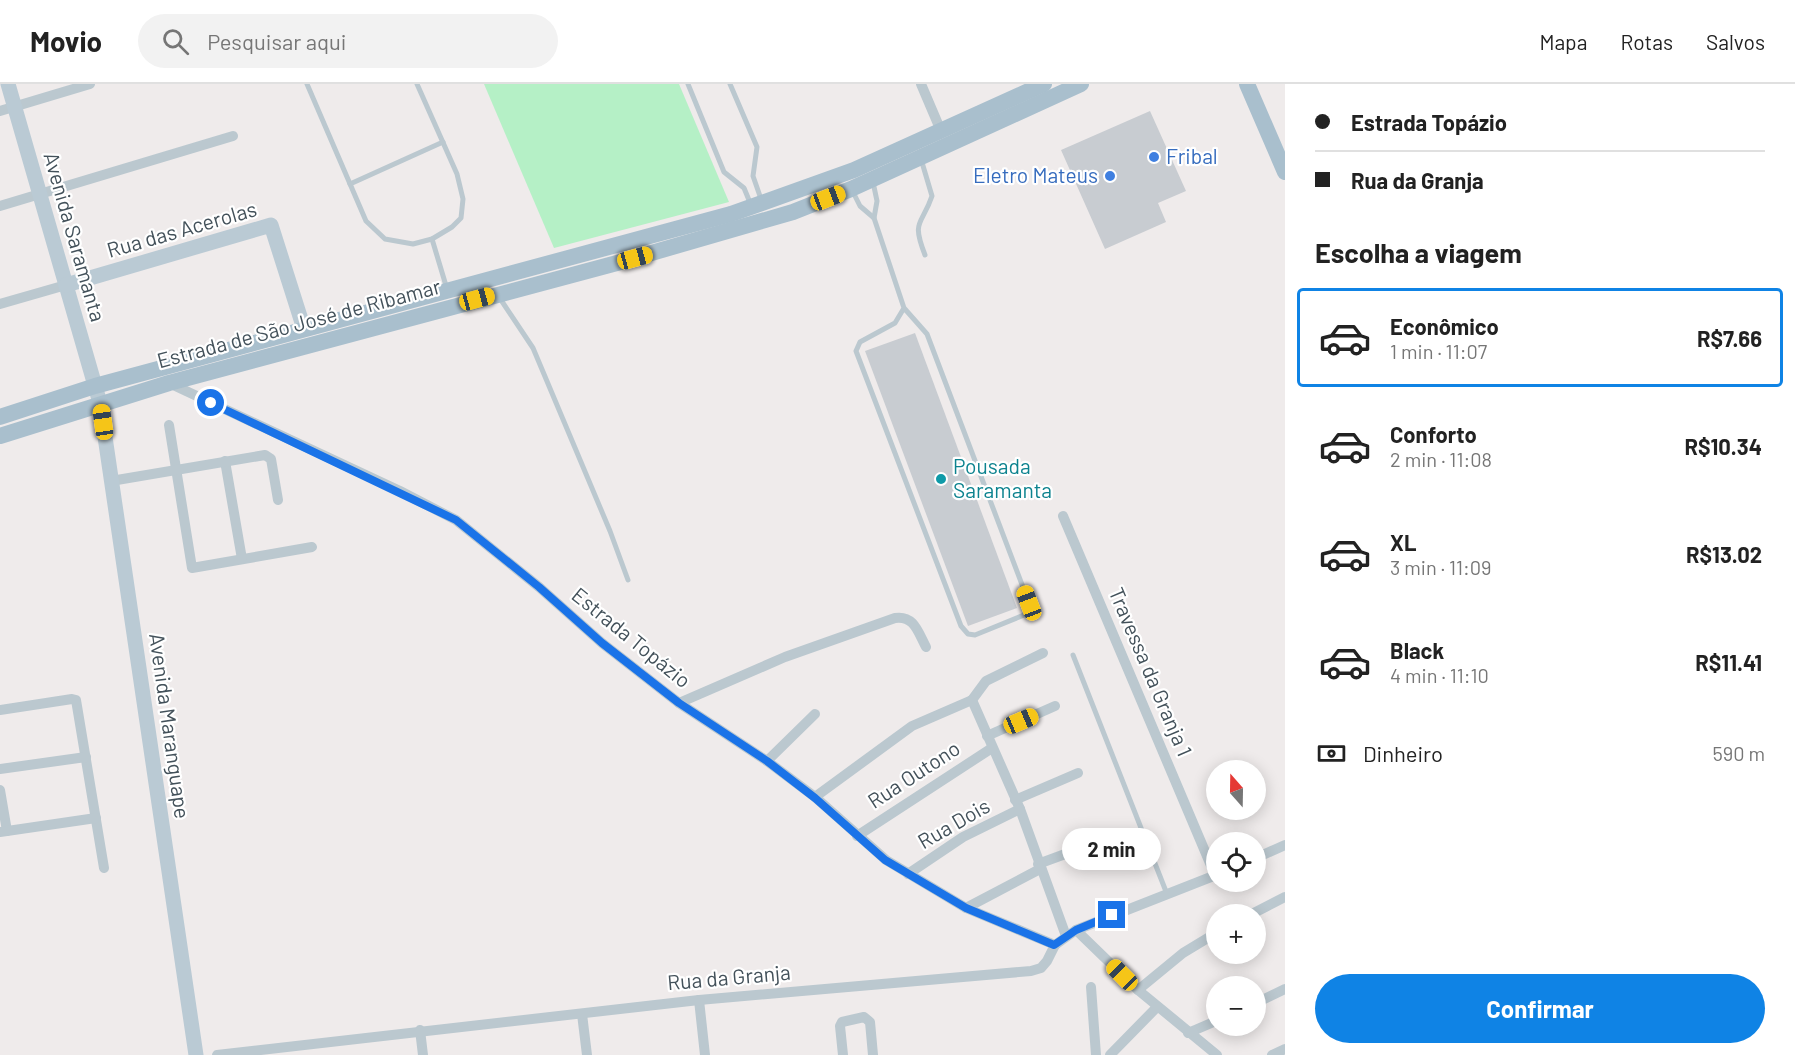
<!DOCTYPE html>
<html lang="pt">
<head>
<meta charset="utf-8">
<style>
	body { margin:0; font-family:Barlow,sans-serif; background:#f2f2f2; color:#222; height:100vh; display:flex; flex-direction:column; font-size:22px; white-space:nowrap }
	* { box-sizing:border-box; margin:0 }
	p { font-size:20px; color:#767676 }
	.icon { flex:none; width:33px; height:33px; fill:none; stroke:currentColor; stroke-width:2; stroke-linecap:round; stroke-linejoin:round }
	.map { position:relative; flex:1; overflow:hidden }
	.side { display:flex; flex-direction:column; background:#fff; width:510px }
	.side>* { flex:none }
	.top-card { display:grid; align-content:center; height:132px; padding:0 30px; background:#fff }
	.needle { width:39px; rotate:340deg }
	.tools { position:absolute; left:1206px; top:676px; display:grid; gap:12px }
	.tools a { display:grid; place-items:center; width:60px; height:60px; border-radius:50%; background:#fff; box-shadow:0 3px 15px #0003; font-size:30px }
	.end { position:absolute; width:27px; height:27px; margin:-14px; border:8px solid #1a73e8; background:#fff; box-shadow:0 0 0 3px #fff }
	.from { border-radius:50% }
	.bubble { position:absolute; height:42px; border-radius:21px; background:#fff; box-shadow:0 3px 15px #0003; font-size:20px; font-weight:700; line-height:42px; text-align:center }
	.car { position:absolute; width:18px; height:36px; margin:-18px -9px; border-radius:8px; box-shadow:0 0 4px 2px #0007; background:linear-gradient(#f5c518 24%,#345 0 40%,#f5c518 0 76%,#345 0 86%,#f5c518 0) }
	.top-card b { display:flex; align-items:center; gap:21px; height:57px; font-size:22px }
	.top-card b+b { border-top:2px solid #e0e0e0 }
	.top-card i { width:15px; height:15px; background:#222 }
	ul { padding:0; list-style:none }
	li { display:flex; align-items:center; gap:18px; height:99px; margin:0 12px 9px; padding:0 18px; border:3px solid transparent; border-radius:6px }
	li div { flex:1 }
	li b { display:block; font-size:22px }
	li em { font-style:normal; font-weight:700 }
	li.selected { border-color:#0f83e5 }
	li>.icon { width:54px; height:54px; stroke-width:1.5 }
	h2 { padding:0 30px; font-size:27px; line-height:72px }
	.pay { display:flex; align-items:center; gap:15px; height:66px; padding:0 30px; font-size:22px }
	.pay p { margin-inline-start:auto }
	.action { display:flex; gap:12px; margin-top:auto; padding:12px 30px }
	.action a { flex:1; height:69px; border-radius:36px; background:#0f83e5; color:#fff; font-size:24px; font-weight:700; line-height:69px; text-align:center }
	header { display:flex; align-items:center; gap:36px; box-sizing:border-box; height:84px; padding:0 30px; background:#fff; border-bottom:2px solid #e0e0e0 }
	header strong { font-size:28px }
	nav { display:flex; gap:33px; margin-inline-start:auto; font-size:21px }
	.search { width:420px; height:54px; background:#f2f2f2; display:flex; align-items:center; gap:15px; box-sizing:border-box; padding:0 21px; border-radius:33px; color:#767676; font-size:22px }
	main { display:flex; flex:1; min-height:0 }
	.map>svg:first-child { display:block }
	.green { fill:#b5f0c6 }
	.building { fill:#c8ccd1 }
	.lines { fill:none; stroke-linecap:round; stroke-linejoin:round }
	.lane { stroke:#bbc8cf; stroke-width:5 }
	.street { stroke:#bbc8cf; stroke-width:10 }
	.secondary { stroke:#bacad4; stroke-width:15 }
	.primary { stroke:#a9bfcd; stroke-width:16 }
	.route { stroke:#1a73e8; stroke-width:8 }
	.shop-dot { fill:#3f7fe0; stroke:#fff; stroke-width:2 }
	.culture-dot { fill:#0f9aa8; stroke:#fff; stroke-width:2 }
	.labels { text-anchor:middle; stroke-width:4.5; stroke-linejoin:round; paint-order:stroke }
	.shop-label { font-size:21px; fill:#366cbe; stroke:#fff; text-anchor:start }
	.street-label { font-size:21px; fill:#43515a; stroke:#fff }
	.culture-label { font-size:21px; fill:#0d838f; stroke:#fff; text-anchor:start }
</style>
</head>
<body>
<header>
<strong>Movio</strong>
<div class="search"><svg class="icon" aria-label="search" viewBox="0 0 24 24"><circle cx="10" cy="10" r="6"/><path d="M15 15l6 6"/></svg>Pesquisar aqui</div>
<nav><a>Mapa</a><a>Rotas</a><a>Salvos</a></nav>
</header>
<main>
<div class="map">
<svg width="1285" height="971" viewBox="0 0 1285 971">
	<rect width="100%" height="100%" fill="#efebeb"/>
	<polygon class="green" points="484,0 679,0 729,118 554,164"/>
	<g class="building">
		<polygon points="1150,27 1186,107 1158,119 1166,138 1105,165 1061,66"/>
		<polygon points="915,249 1017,524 968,542 865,267"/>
	</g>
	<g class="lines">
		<g class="lane">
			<polyline points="307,0 366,137 385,155 413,160 432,155 452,143 461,134 463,115 457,90 417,0"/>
			<polyline points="688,0 724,88 744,104 751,121"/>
			<polyline points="730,0 757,63 753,92 761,115"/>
			<path d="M921 75 932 112C922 142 911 135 925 171"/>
			<polyline points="873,98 877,117 874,134"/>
			<polyline points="350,100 443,58"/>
			<polyline points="852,106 860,122 874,134 904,224 927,250 1029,519 1029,526 1024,531 975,551 968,550 961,542 856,267 860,258 895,239 904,224"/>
			<polyline points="432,155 447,205"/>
			<polyline points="499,213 533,264 610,447 628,496"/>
			<polyline points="1073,571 1167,810"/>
		</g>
		<g class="street">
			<polyline points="921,0 941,47"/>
			<polyline points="0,27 90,0"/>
			<polyline points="0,122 233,52"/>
			<polyline points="0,220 66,201"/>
			<polyline points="169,299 400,407 456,436 539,503 602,559 679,619 767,677 815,713 886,776 966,824 1055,861"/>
			<polyline points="169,341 192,484 312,463"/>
			<polyline points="225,377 242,475"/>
			<polyline points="111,397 265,371 271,375 278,416"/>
			<polyline points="1063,432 1215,791"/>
			<polyline points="972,616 1020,725 1066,852"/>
			<polyline points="972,616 986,597 1043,569"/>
			<path d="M679 619 785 573 895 534C914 531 918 548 926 563"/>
			<polyline points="0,626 72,615 76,616 104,784"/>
			<polyline points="987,652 1055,622"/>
			<polyline points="767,677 815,630"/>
			<polyline points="0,685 86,673"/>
			<polyline points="0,706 7,747"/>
			<polyline points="815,713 912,642 972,616"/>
			<polyline points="1015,716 1078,689"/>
			<polyline points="0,748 96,734"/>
			<polyline points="857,752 992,664"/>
			<polyline points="1256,774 1285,761"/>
			<polyline points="1038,780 1106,755"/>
			<polyline points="908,790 963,753 1020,725"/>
			<polyline points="966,824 1040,785"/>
			<polyline points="1250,831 1285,813"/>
			<polyline points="1076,846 1138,906 1217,971"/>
			<polyline points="1091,903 1096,971"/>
			<polyline points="1138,906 1183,869 1216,849"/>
			<polyline points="699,916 705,971"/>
			<polyline points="1256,919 1285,905"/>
			<polyline points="582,930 587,971"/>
			<polyline points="420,946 423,971"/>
			<polyline points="1188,949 1216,937"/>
			<polyline points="217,971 699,916 1031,887 1041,884 1047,877 1055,861 1076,846 1216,791"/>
			<polyline points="843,971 840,942 842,938 864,933 870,938 873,971"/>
			<polyline points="1110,971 1157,923"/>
			<polyline points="1272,971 1285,965"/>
		</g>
		<g class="secondary">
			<polyline points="8,0 100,319 196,971"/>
			<polyline points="66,201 271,141 304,245"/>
		</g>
		<g class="primary">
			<polyline points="1247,0 1285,88"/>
			<polyline points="0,333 95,302 731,130 854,86 1044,0"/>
			<polyline points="0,352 169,299 617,179 793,128 851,105 1081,0"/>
		</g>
	</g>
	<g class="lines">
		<polyline class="route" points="211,319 456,436 539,503 602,559 679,619 767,677 815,714 885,776 966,824 1054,861 1076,846 1112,831"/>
	</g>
	<g class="shop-dot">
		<circle cx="1154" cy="73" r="6"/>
		<circle cx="1110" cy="92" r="6"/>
	</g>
	<circle class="culture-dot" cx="941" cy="395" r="6"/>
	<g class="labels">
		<g class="shop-label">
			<text x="1166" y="80">Fribal</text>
			<text x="1098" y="99" text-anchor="end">Eletro Mateus</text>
		</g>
		<g class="street-label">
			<text transform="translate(182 146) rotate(-16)" y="7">Rua das Acerolas</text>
			<text transform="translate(74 153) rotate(74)" y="7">Avenida Saramanta</text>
			<text transform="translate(299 240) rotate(-15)" y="7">Estrada de São José de Ribamar</text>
			<text transform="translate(631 554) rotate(39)" y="7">Estrada Topázio</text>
			<text transform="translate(1150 588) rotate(67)" y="7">Travessa da Granja 1</text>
			<text transform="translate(169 642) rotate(82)" y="7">Avenida Maranguape</text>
			<text transform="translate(914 691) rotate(-33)" y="7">Rua Outono</text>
			<text transform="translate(954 740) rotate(-30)" y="7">Rua Dois</text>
			<text transform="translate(729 894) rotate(-5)" y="7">Rua da Granja</text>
		</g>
		<g class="culture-label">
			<text x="953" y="390">Pousada<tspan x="953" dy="24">Saramanta</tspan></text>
		</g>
	</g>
</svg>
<div class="tools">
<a><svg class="needle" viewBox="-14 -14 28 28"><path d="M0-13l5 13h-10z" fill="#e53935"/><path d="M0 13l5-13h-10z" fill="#767676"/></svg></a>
<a><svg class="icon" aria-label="locate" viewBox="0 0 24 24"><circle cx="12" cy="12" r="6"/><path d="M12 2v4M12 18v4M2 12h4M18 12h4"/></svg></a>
<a>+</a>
<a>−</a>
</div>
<i class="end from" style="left:211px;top:319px"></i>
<i class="end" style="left:1112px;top:831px"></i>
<div class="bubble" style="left:1062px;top:744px;width:99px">2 min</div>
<i class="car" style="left:828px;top:114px;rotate:69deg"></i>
<i class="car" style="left:635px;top:174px;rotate:75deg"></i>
<i class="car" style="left:477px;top:215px;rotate:75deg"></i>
<i class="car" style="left:103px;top:338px;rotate:352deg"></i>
<i class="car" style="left:1029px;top:519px;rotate:339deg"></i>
<i class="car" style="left:1021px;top:637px;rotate:67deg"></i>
<i class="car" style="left:1122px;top:891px;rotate:315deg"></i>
</div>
<section class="side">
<div class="top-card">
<b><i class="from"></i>Estrada Topázio</b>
<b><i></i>Rua da Granja</b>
</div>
<h2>Escolha a viagem</h2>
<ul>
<li class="selected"><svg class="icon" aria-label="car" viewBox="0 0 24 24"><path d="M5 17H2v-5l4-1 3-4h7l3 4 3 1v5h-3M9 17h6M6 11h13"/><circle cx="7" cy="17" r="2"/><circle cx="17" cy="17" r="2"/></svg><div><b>Econômico</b><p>1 min · 11:07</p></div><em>R$7.66</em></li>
<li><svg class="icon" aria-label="car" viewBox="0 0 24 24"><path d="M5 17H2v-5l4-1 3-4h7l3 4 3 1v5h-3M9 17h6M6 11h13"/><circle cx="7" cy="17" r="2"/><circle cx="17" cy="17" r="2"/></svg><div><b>Conforto</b><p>2 min · 11:08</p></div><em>R$10.34</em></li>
<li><svg class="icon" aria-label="car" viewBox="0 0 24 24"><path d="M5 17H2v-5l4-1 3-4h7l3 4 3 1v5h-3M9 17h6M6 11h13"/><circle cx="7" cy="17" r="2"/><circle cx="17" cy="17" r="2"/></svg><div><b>XL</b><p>3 min · 11:09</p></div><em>R$13.02</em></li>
<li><svg class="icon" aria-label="car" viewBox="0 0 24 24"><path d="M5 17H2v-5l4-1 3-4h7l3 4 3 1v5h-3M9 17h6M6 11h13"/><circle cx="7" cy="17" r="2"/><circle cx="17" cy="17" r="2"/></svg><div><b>Black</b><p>4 min · 11:10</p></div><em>R$11.41</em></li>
</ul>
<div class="pay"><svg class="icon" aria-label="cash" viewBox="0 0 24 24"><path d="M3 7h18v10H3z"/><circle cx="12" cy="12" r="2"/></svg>Dinheiro<p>590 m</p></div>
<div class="action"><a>Confirmar</a></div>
</section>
</main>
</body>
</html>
